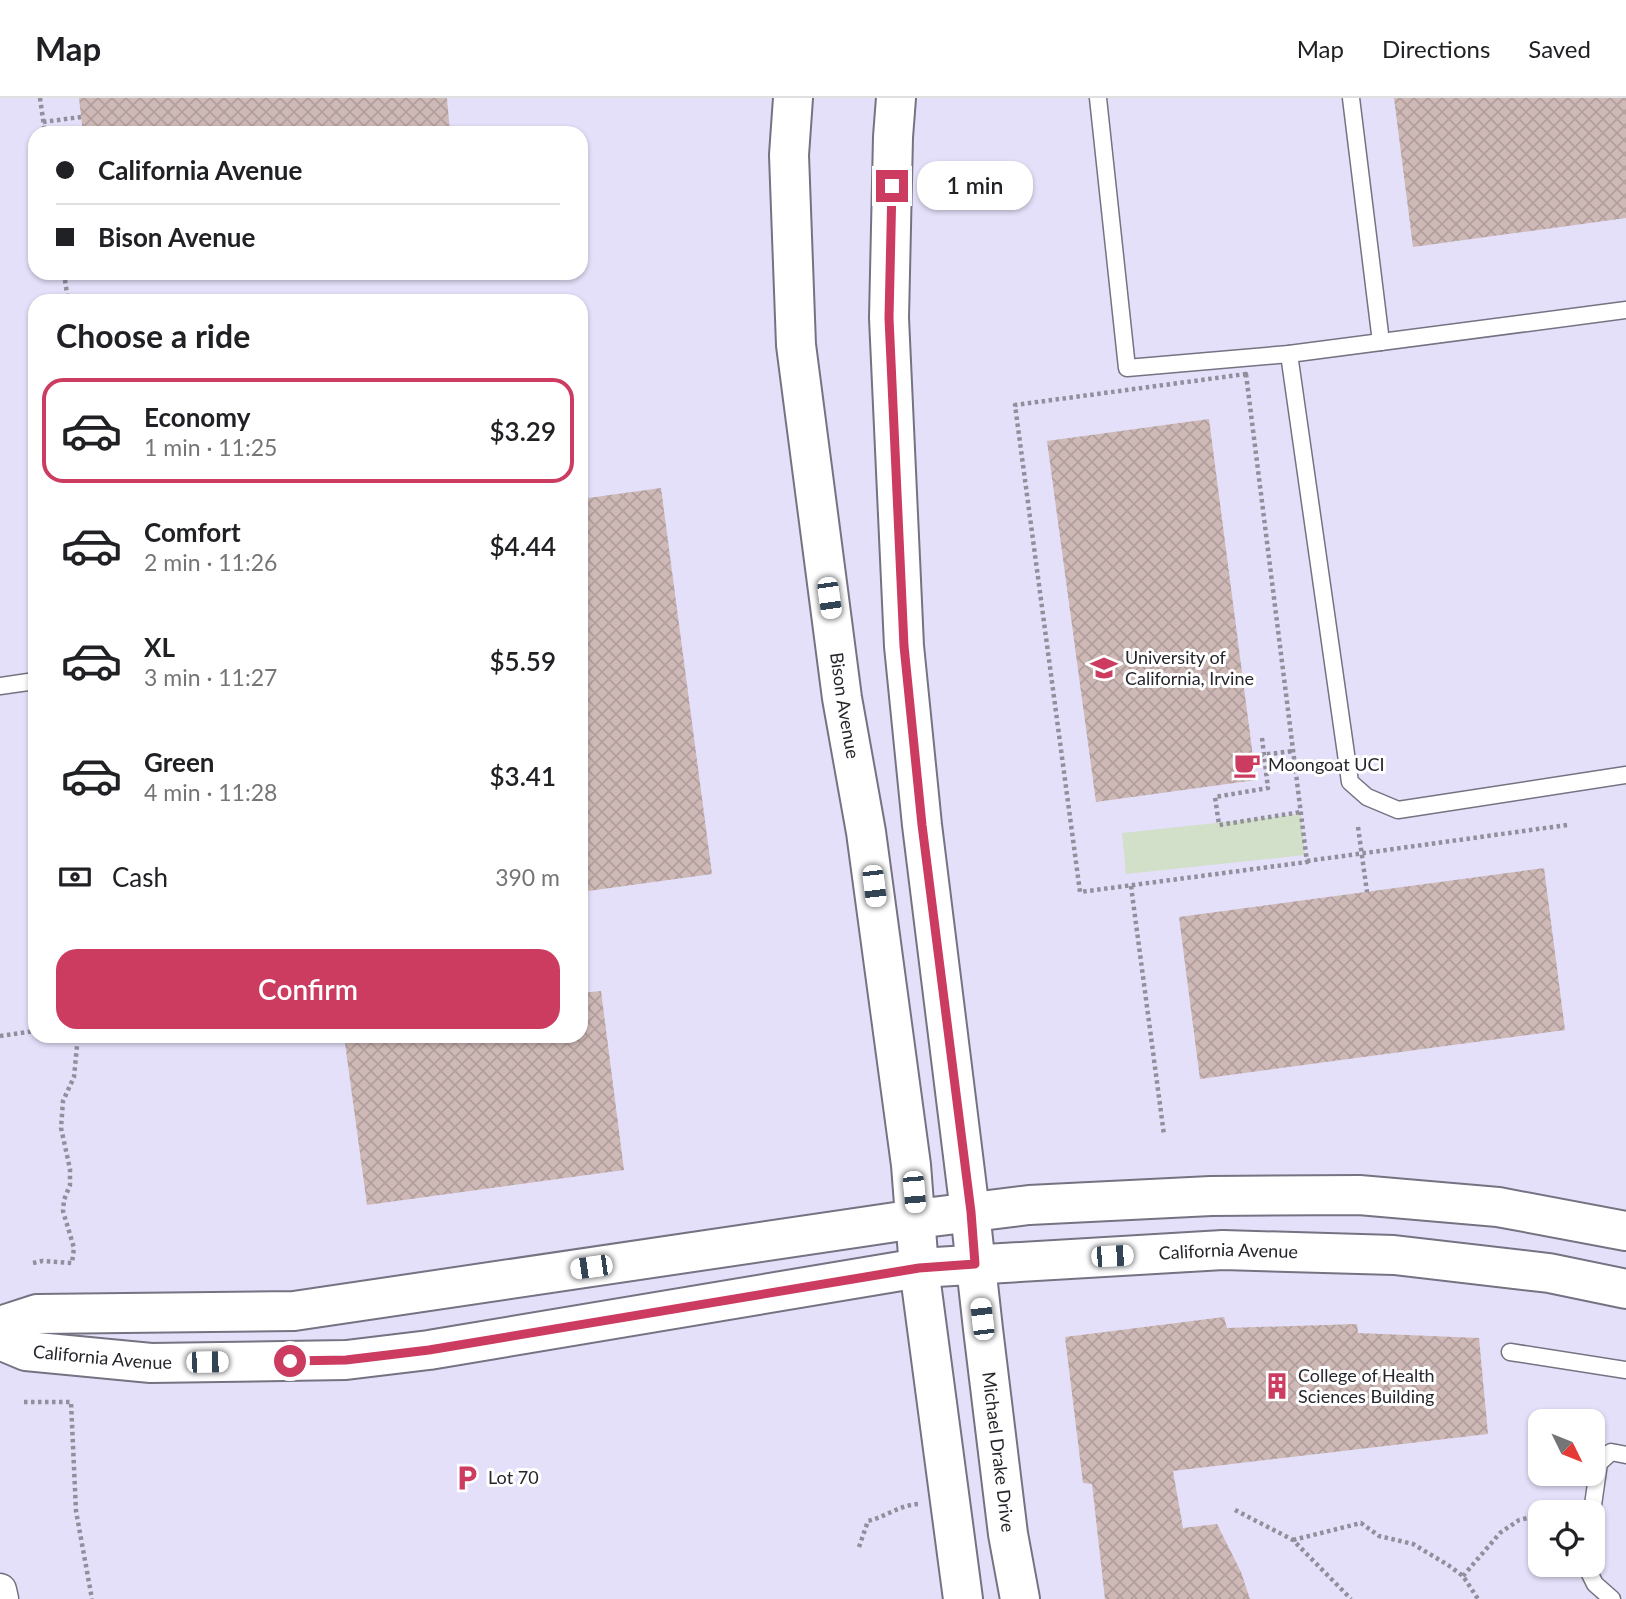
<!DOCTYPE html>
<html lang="en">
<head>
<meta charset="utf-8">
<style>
	body { margin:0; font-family:Lato,sans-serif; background:#f6f6f6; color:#202124; height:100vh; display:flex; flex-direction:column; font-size:26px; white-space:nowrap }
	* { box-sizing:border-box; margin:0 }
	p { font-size:23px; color:#757577 }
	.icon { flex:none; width:38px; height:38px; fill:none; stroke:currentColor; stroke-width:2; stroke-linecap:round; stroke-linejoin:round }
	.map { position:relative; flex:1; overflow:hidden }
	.sheet { position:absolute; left:28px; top:196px; width:560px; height:749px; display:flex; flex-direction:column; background:#fff; border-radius:21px; box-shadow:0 2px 5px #0004 }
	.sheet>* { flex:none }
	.banner { position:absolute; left:28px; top:28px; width:560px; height:154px; border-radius:21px; box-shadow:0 2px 5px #0004; display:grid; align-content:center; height:154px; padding:0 28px; background:#fff }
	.needle { width:46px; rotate:133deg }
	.buttons { position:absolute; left:1528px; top:1311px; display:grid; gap:14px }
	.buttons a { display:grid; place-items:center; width:77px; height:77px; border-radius:14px; background:#fff; box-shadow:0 2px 5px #0004; font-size:35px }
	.end { position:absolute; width:32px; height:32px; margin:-16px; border:9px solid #cb3c60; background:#fff; box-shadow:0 0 0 4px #fff }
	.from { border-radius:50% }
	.bubble { position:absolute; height:49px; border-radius:21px; background:#fff; box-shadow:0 2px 5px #0004; font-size:23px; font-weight:600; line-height:49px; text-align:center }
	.car { position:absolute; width:21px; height:42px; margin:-21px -10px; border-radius:9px; box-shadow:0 0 5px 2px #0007; background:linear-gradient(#fff 24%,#345 0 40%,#fff 0 76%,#345 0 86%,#fff 0) }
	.banner b { display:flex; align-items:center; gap:24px; height:66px; font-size:26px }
	.banner b+b { border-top:2px solid #e0e0e0 }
	.banner i { width:18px; height:18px; background:#202124 }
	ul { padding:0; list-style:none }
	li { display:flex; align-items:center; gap:21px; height:105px; margin:0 14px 10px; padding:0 14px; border:4px solid transparent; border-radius:21px }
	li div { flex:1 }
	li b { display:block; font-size:26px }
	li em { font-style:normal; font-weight:600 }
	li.current { border-color:#cb3c60 }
	li>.icon { width:63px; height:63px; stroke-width:1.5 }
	h2 { padding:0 28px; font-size:32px; line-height:84px }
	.pay { display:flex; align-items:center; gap:18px; height:77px; padding:0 28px; font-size:26px }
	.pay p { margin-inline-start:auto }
	.action { display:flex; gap:14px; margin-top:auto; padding:14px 28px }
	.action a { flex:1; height:80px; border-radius:21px; background:#cb3c60; color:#fff; font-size:28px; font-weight:600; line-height:80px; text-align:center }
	header { display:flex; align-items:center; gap:42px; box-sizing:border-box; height:98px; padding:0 35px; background:#fff; border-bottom:2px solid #e0e0e0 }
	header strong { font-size:33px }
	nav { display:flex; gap:38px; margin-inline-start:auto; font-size:24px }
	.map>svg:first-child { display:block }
	.built { fill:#e4e0fa; fill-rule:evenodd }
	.green { fill:#d2dfc9 }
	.building { fill:url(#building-cross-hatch) }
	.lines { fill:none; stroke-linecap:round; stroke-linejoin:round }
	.service-casing { stroke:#757282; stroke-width:19 }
	.minor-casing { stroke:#757282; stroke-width:35 }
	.tertiary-casing { stroke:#757282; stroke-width:42 }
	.secondary-casing { stroke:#757282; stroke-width:42 }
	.path { stroke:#918f9c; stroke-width:4.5; stroke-dasharray:3.5 3.5; stroke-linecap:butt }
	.service { stroke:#fff; stroke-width:16 }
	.minor { stroke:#fff; stroke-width:32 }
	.tertiary { stroke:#fff; stroke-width:38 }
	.secondary { stroke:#fff; stroke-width:38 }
	.route { stroke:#cb3c60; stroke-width:9 }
	.labels { text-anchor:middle; stroke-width:6; stroke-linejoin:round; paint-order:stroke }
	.poi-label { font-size:18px; fill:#26252b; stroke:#fff; text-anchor:start }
	.street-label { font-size:18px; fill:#26252b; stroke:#fff }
</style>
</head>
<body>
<header>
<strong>Map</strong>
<nav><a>Map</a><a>Directions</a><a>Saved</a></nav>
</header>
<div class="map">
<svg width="1626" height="1501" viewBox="0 0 1626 1501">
	<defs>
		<pattern id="building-cross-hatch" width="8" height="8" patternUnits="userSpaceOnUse" patternTransform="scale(1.75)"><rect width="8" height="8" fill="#ceb9b6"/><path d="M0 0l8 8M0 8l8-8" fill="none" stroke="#b19f9d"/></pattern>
	</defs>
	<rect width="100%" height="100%" fill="#eeebfd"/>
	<path class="built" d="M0 0H1626V1501H0ZM35 35H581V175H35ZM35 203H581V938H35ZM1540 1323H1592V1376H1540ZM1540 1414H1592V1466H1540Z"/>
	<polygon class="green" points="1301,716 1305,757 1126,776 1122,735"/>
	<g class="building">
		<polygon points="79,0 447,0 450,35 83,35"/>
		<polygon points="1394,0 1626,0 1626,120 1413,149"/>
		<polygon points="1209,321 1256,682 1096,704 1047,343"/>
		<polygon points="661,390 712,776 581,794 581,401"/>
		<polygon points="1544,770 1565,932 1200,981 1179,819"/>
		<polygon points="601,893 624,1072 367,1107 344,938 581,938 581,895"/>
		<polygon points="1224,1219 1227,1230 1357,1226 1358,1235 1479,1240 1488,1336 1173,1373 1183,1430 1217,1426 1241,1474 1250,1501 1105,1501 1092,1386 1083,1385 1065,1239"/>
	</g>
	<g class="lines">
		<defs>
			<g id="service">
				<polyline points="1098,0 1127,270 1289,256 1626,212"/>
				<polyline points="1351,0 1381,244"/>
				<polyline points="1289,256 1350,684 1367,699 1398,712 1626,677"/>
				<polyline points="0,588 35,583"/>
				<polyline points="1510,1254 1626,1272"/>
				<polyline points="1592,1414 1599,1365 1611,1354 1626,1357"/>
				<polyline points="1585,1466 1595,1486 1612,1501"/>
			</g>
			<polyline id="minor" points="0,1492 2,1501"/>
			<g id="tertiary">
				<polyline points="0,1228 37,1216 294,1213 916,1121 1029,1107 1211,1098 1359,1097 1498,1109 1626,1133"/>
				<path id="s1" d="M0 1242 26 1253 151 1265 346 1262 429 1252 919 1170 1223 1152 1394 1157 1549 1175 1626 1191"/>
			</g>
			<g id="secondary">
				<path id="s2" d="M793 0 789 57 796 247 842 600 866 734 911 1067 919 1170 963 1501"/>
				<path id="s3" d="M896 0 893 39 889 220 904 548 922 727 970 1114 983 1231 1008 1436 1020 1501"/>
			</g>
		</defs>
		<use href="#service" class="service-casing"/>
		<use href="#minor" class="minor-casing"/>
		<use href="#tertiary" class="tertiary-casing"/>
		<use href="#secondary" class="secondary-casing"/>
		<g class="path">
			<polyline points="40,0 45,35"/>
			<polyline points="43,24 81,19"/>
			<polyline points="64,175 68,203"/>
			<polygon points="1246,276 1307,764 1080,794 1015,307"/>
			<polyline points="1262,640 1268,690 1215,699 1219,727 1301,714"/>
			<polyline points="1253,658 1293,653"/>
			<polyline points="1358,729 1367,794"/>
			<polyline points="1307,763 1567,727"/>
			<polyline points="1131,788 1164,1037"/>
			<polyline points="0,938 35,933"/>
			<polyline points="33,1165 42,1163 72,1165 74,1150 63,1113 64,1102 70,1087 70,1071 61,1030 63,1003 74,979 77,948 75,938"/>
			<polyline points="24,1304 71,1304 76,1413 92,1501"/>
			<polyline points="1235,1412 1293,1442 1351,1501"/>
			<polyline points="1293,1442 1361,1425 1379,1438 1413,1446 1448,1467 1463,1478 1478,1501"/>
			<path d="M859 1449 868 1423C885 1419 900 1407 918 1406"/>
			<polyline points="1463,1478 1500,1435 1519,1422 1540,1417"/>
		</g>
		<use href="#service" class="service"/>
		<use href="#minor" class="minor"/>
		<use href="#tertiary" class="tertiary"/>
		<use href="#secondary" class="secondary"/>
	</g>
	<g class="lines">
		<polyline class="route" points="290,1263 346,1262 429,1252 919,1170 975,1166 971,1114 922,727 904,548 889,220 892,88"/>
	</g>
	<defs>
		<symbol id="university-bare" viewBox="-9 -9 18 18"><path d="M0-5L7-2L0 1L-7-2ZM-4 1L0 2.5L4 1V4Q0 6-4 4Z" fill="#cb3c60" stroke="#fff" stroke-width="2.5" paint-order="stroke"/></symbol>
		<symbol id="cafe-bare" viewBox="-9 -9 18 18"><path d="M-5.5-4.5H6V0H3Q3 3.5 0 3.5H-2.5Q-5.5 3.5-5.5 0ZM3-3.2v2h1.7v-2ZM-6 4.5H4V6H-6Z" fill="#cb3c60" stroke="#fff" stroke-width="2.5" paint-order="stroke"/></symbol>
		<symbol id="building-bare" viewBox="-9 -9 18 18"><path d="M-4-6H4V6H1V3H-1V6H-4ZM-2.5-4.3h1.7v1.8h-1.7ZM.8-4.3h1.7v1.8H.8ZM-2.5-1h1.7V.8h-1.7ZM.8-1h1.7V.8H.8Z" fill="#cb3c60" stroke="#fff" stroke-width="2.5" paint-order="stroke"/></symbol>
		<symbol id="parking-bare" viewBox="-9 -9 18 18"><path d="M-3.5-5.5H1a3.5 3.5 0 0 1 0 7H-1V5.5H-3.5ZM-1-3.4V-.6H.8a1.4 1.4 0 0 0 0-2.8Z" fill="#cb3c60" stroke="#fff" stroke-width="2.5" paint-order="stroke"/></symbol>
	</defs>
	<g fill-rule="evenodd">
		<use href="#university-bare" x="1085" y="551" width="38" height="38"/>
		<use href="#cafe-bare" x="1228" y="648" width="38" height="38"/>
		<use href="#building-bare" x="1258" y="1269" width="38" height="38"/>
		<use href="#parking-bare" x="448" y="1361" width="38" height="38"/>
	</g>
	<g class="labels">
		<g class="poi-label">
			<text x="1125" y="566">University of<tspan x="1125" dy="21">California, Irvine</tspan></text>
			<text x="1268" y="673">Moongoat UCI</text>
			<text x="1298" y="1284">College of Health<tspan x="1298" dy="21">Sciences Building</tspan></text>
			<text x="488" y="1386">Lot 70</text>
		</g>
		<g class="street-label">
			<text dy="6" stroke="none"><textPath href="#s2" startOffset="611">Bison Avenue</textPath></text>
			<text dy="6" stroke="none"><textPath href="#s1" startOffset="1239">California Avenue</textPath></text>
			<text dy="6" stroke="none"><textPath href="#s1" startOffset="105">California Avenue</textPath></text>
			<text dy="6" stroke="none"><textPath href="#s3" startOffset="1360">Michael Drake Drive</textPath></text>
		</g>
	</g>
</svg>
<div class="buttons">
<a><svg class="needle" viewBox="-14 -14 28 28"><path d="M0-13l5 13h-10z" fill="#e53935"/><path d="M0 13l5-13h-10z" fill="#757577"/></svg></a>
<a><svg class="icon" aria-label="locate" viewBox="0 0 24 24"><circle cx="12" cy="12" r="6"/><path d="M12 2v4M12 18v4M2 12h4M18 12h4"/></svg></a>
</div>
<i class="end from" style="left:290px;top:1263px"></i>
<i class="end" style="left:892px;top:88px"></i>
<div class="bubble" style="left:917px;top:63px;width:116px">1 min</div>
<i class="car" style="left:829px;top:500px;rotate:172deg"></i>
<i class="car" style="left:874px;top:788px;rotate:173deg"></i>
<i class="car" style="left:914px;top:1094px;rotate:175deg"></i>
<i class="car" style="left:1112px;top:1158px;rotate:87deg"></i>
<i class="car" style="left:591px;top:1169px;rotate:262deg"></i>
<i class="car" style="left:982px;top:1221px;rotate:353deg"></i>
<i class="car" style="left:207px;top:1264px;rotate:89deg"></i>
<div class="banner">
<b><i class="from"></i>California Avenue</b>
<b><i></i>Bison Avenue</b>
</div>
<section class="sheet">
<h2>Choose a ride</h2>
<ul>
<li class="current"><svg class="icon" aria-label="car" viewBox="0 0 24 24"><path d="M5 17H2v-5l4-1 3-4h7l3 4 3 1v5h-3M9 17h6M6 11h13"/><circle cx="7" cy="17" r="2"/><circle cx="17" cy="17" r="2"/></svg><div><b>Economy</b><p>1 min · 11:25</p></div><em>$3.29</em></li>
<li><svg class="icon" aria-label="car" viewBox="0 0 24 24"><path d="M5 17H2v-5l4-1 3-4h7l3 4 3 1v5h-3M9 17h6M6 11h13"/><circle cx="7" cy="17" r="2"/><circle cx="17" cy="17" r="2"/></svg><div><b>Comfort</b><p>2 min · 11:26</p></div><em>$4.44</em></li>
<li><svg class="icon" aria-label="car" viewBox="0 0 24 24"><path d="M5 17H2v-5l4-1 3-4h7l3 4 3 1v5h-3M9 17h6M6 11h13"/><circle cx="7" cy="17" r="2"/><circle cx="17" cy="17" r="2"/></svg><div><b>XL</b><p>3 min · 11:27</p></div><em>$5.59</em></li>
<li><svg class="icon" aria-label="car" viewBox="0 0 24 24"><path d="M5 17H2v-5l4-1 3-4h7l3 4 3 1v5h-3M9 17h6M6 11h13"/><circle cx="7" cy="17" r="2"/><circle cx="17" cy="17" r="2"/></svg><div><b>Green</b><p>4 min · 11:28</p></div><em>$3.41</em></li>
</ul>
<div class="pay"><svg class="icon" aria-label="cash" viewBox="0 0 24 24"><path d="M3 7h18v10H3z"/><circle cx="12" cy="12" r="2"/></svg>Cash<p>390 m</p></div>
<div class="action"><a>Confirm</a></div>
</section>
</div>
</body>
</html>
